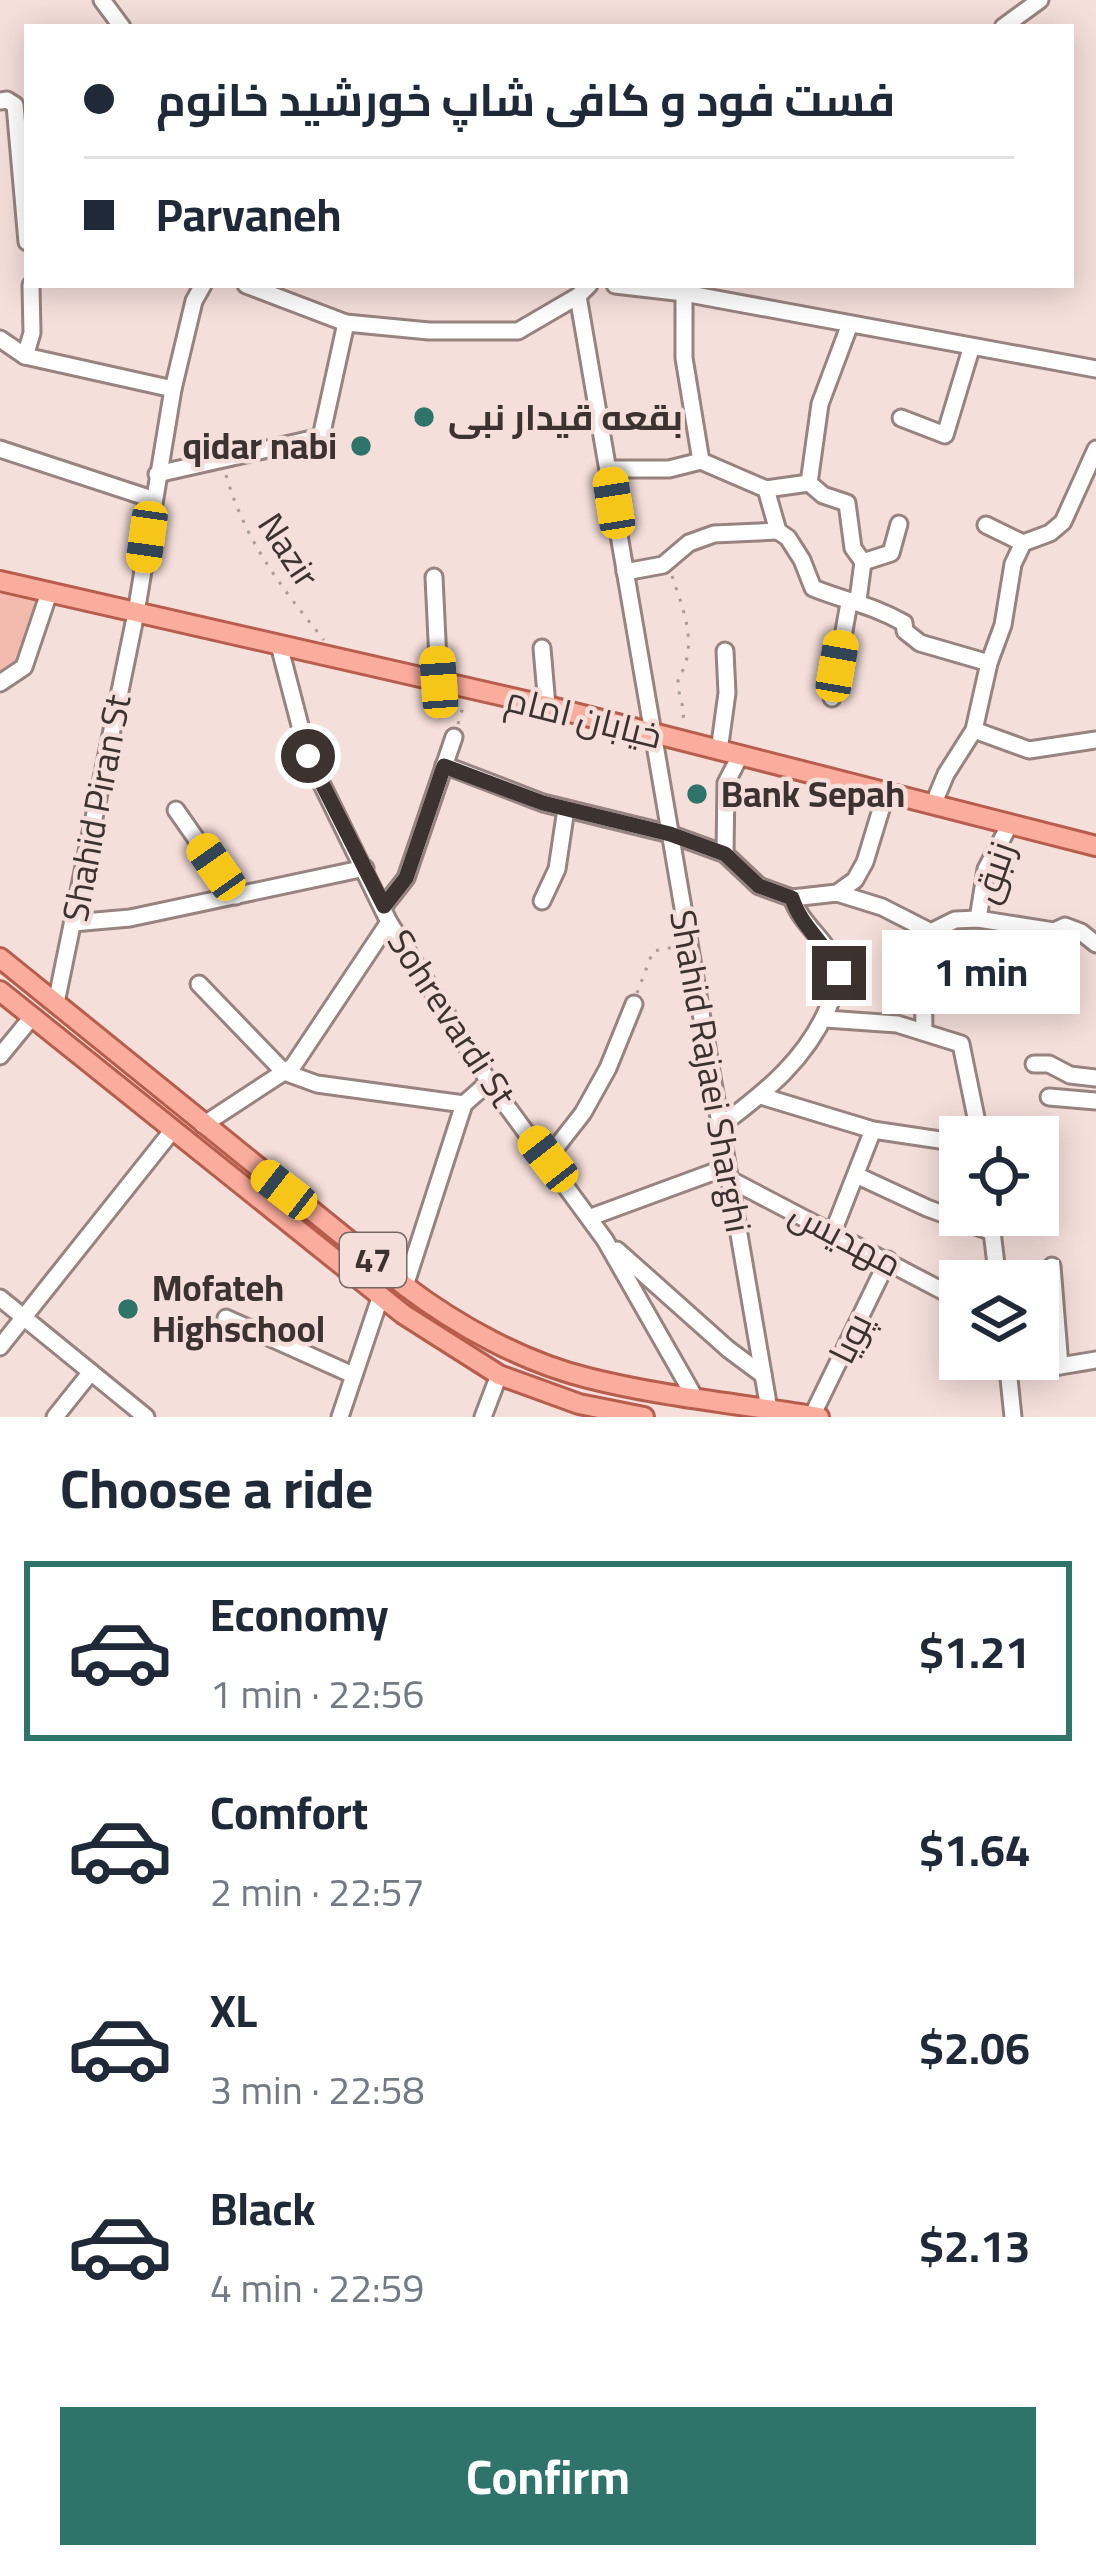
<!DOCTYPE html>
<html lang="en">
<head>
<meta charset="utf-8">
<style>
	body { margin:0; font-family:Georgia,Cairo,serif; background:#f6f6f7; color:#1f2937; height:100vh; display:flex; flex-direction:column; font-size:45px; white-space:nowrap }
	* { box-sizing:border-box; margin:0 }
	p { font-size:39px; color:#747a83 }
	.icon { flex:none; width:66px; height:66px; fill:none; stroke:currentColor; stroke-width:2; stroke-linecap:round; stroke-linejoin:round }
	.map { position:relative; height:1417px; overflow:hidden }
	.side { display:flex; flex-direction:column; background:#fff; flex:1 }
	.side>* { flex:none }
	.banner { position:absolute; left:24px; top:24px; width:1050px; height:264px; border-radius:0px; box-shadow:0 6px 30px #0003; display:grid; align-content:center; height:264px; padding:0 60px; background:#fff }
	.buttons { position:absolute; left:939px; top:1116px; display:grid; gap:24px }
	.buttons a { display:grid; place-items:center; width:120px; height:120px; border-radius:0px; background:#fff; box-shadow:0 6px 30px #0003; font-size:60px }
	.end { position:absolute; width:54px; height:54px; margin:-27px; border:15px solid #3c3331; background:#fff; box-shadow:0 0 0 6px #fff }
	.from { border-radius:50% }
	.bubble { position:absolute; height:84px; border-radius:0px; background:#fff; box-shadow:0 6px 30px #0003; font-size:39px; font-weight:700; line-height:84px; text-align:center }
	.car { position:absolute; width:36px; height:72px; margin:-36px -18px; border-radius:15px; box-shadow:0 0 9px 3px #0007; background:linear-gradient(#f5c518 24%,#345 0 40%,#f5c518 0 76%,#345 0 86%,#f5c518 0) }
	.banner b { display:flex; align-items:center; gap:42px; height:114px; font-size:45px }
	.banner b+b { border-top:3px solid #e0e1e3 }
	.banner i { width:30px; height:30px; background:#1f2937 }
	ul { padding:0; list-style:none }
	li { display:flex; align-items:center; gap:36px; height:180px; margin:0 24px 18px; padding:0 36px; border:6px solid transparent; border-radius:0px }
	li div { flex:1 }
	li b { display:block; font-size:45px }
	li em { font-style:normal; font-weight:700 }
	li.active { border-color:#2e746a }
	li>.icon { width:108px; height:108px; stroke-width:1.5 }
	h2 { padding:0 60px; font-size:54px; line-height:144px }
	.action { display:flex; gap:24px; margin-top:auto; padding:24px 60px }
	.action a { flex:1; height:138px; border-radius:0px; background:#2e746a; color:#fff; font-size:48px; font-weight:700; line-height:138px; text-align:center }
	.map>svg:first-child { display:block }
	.green { fill:#f3baae }
	.lines { fill:none; stroke-linecap:round; stroke-linejoin:round }
	.minor-casing { stroke:#97837f; stroke-width:21 }
	.major-casing { stroke:#b65d4c; stroke-width:24 }
	.path { stroke:#aa9a96; stroke-width:3; stroke-dasharray:3 9; stroke-linecap:butt }
	.minor { stroke:#fff; stroke-width:15 }
	.major { stroke:#faac9d; stroke-width:18 }
	.route { stroke:#3c3331; stroke-width:15 }
	.poi-dot { fill:#2e746a; stroke:#f5dfda; stroke-width:4.5 }
	.labels { text-anchor:middle; stroke-width:9; stroke-linejoin:round; paint-order:stroke }
	.shield { fill:#f5dfda; stroke:#746764; stroke-width:3 }
	.shield-label { font-size:33px; font-weight:bold; fill:#3c3331 }
	.poi-label { font-size:36px; font-weight:bold; fill:#3c3331; stroke:#f5dfda; text-anchor:start }
	.street-label { font-size:36px; fill:#3c3331; stroke:#f5dfda }
</style>
</head>
<body>
<div class="map">
<svg width="1096" height="1417" viewBox="0 0 1096 1417">
	<rect width="100%" height="100%" fill="#f5dfda"/>
	<polygon class="green" points="0,592 40,601 24,656 0,676"/>
	<g class="lines">
		<defs>
			<g id="minor">
				<polyline points="102,0 122,27"/>
				<polyline points="1003,27 1040,0"/>
				<polyline points="0,101 7,100 15,105 27,242"/>
				<polyline points="246,285 346,323 429,331 518,331 578,296 589,285"/>
				<polyline points="615,285 684,293 1096,369"/>
				<path d="M684 293V358L701 461 766 489 778 531 788 538 802 560 813 588C848 602 870 604 904 623L905 631 920 643 989 663"/>
				<polyline points="578,296 769,1409"/>
				<polyline points="850,324 820,404 809,483 823,495 847,503 853,548 863,562 858,600"/>
				<polyline points="0,339 25,356 173,389"/>
				<polyline points="25,356 32,333 31,285"/>
				<polyline points="901,418 945,435 971,349"/>
				<polyline points="0,449 152,499"/>
				<polyline points="608,469 669,469 701,461"/>
				<polyline points="157,474 321,437 346,323"/>
				<polyline points="766,489 809,483"/>
				<polyline points="986,525 1023,543"/>
				<polyline points="863,562 891,553 899,524"/>
				<polyline points="625,572 663,565 689,543 714,534 778,531"/>
				<polyline points="434,577 439,682"/>
				<polyline points="279,645 308,756 389,922 489,1082 605,1240 694,1396"/>
				<polyline points="542,648 547,706"/>
				<polyline points="0,683 24,667 49,593"/>
				<polyline points="832,698 849,603"/>
				<polyline points="974,730 1029,750 1096,740"/>
				<polyline points="719,751 727,693 725,651"/>
				<polyline points="444,765 543,803 670,834 725,854 759,886 792,898 837,893 855,880 865,862 886,793"/>
				<polyline points="933,805 946,774 974,730 989,663 1003,625 1013,564 1023,543 1050,533 1063,522 1096,449"/>
				<polyline points="176,810 236,896"/>
				<polyline points="725,854 726,783 740,756"/>
				<polyline points="837,893 882,907 931,932 955,920 978,919 1054,931 1065,926 1081,932 1096,944"/>
				<polyline points="542,901 557,869 566,809"/>
				<polyline points="384,906 406,878 454,737"/>
				<polyline points="978,919 986,869 1010,824"/>
				<polyline points="73,923 130,918 365,868"/>
				<polyline points="199,984 284,1072 317,1084 464,1104 489,1082"/>
				<polyline points="56,1003 136,613 173,389 194,301 203,285"/>
				<polyline points="826,1019 897,1024 961,1044 980,1137"/>
				<polyline points="924,1032 923,960 931,932"/>
				<polyline points="0,1056 32,1017"/>
				<polyline points="1034,1064 1049,1064 1070,1075 1096,1078"/>
				<polyline points="761,1096 873,1130 960,1143"/>
				<polyline points="1049,1097 1096,1101"/>
				<polyline points="203,1125 293,1066 389,922"/>
				<path d="M720 1126C766 1092 809 1057 830 1003 834 991 841 981 837 968 829 941 801 925 792 898"/>
				<polyline points="547,1159 583,1113 608,1068 634,1004"/>
				<polyline points="856,1175 927,1208 992,1232"/>
				<polyline points="731,1180 960,1300"/>
				<polyline points="990,1215 998,1281"/>
				<polyline points="591,1217 727,1167"/>
				<polyline points="833,1232 873,1130"/>
				<polyline points="617,1250 728,1349 763,1375"/>
				<polyline points="1052,1266 1060,1366"/>
				<polyline points="405,1286 464,1104"/>
				<polyline points="0,1298 146,1417"/>
				<polyline points="226,1318 353,1375"/>
				<polyline points="0,1347 172,1131"/>
				<polyline points="1007,1359 1013,1417"/>
				<polyline points="1008,1362 1060,1366 1096,1360"/>
				<polyline points="812,1416 888,1260"/>
				<polyline points="55,1417 91,1372"/>
				<polyline points="340,1417 380,1298"/>
				<polyline points="483,1417 499,1375"/>
			</g>
			<g id="major">
				<polyline points="0,581 547,706 1096,846"/>
				<path d="M0 958 405 1286C458 1326 523 1362 588 1378 663 1397 742 1404 819 1417"/>
				<polyline points="0,991 403,1314 499,1375 579,1404 644,1417"/>
			</g>
		</defs>
		<use href="#minor" class="minor-casing"/>
		<use href="#major" class="major-casing"/>
		<g class="path">
			<path d="M226 475C245 541 281 587 324 640"/>
			<path d="M672 576C681 604 695 634 685 665 682 676 678 670 678 683 678 696 685 705 683 721"/>
			<polyline points="458,724 464,704"/>
			<polyline points="637,993 653,951 675,947"/>
		</g>
		<use href="#minor" class="minor"/>
		<use href="#major" class="major"/>
	</g>
	<g class="lines">
		<path class="route" d="M308 756 384 906 406 878 444 766 543 803 670 834 725 854 759 886 792 898C801 927 827 944 839 973"/>
	</g>
	<g class="poi-dot">
		<circle cx="424" cy="417" r="12"/>
		<circle cx="361" cy="446" r="12"/>
		<circle cx="697" cy="794" r="12"/>
		<circle cx="128" cy="1309" r="12"/>
	</g>
	<g class="labels">
		<rect class="shield" x="340" y="1233" width="66" height="54" rx="9"/>
		<g class="shield-label">
			<text x="373" y="1272">47</text>
		</g>
		<g class="poi-label">
			<text x="448" y="430">بقعه قیدار نبی</text>
			<text x="337" y="459" text-anchor="end">qidar nabi</text>
			<text x="721" y="807">Bank Sepah</text>
			<text x="152" y="1301">Mofateh<tspan x="152" dy="41">Highschool</tspan></text>
		</g>
		<g class="street-label">
			<text transform="translate(289 550) rotate(57)" y="13">Nazir</text>
			<text transform="translate(584 717) rotate(14)" y="13">خیابان امام</text>
			<text transform="translate(96 808) rotate(-79)" y="13">Shahid Piran St</text>
			<text transform="translate(993 872) rotate(-71)" y="13">زنبق</text>
			<text transform="translate(452 1018) rotate(57)" y="13">Sohrevardi St</text>
			<text transform="translate(711 1071) rotate(80)" y="13">Shahid Rajaei Sharghi</text>
			<text transform="translate(846 1238) rotate(28)" y="13">مهدیس</text>
			<text transform="translate(850 1338) rotate(-64)" y="13">پویا</text>
		</g>
	</g>
</svg>
<div class="buttons">
<a><svg class="icon" aria-label="locate" viewBox="0 0 24 24"><circle cx="12" cy="12" r="6"/><path d="M12 2v4M12 18v4M2 12h4M18 12h4"/></svg></a>
<a><svg class="icon" aria-label="layers" viewBox="0 0 24 24"><path d="M12 4l9 5-9 5-9-5zM3 14l9 5 9-5"/></svg></a>
</div>
<i class="end from" style="left:308px;top:756px"></i>
<i class="end" style="left:839px;top:973px"></i>
<div class="bubble" style="left:882px;top:930px;width:198px">1 min</div>
<i class="car" style="left:614px;top:503px;rotate:351deg"></i>
<i class="car" style="left:147px;top:537px;rotate:188deg"></i>
<i class="car" style="left:837px;top:666px;rotate:10deg"></i>
<i class="car" style="left:439px;top:682px;rotate:356deg"></i>
<i class="car" style="left:216px;top:867px;rotate:325deg"></i>
<i class="car" style="left:548px;top:1159px;rotate:322deg"></i>
<i class="car" style="left:284px;top:1190px;rotate:308deg"></i>
<div class="banner">
<b><i class="from"></i>فست فود و کافی شاپ خورشید خانوم</b>
<b><i></i>Parvaneh</b>
</div>
</div>
<section class="side">
<h2>Choose a ride</h2>
<ul>
<li class="active"><svg class="icon" aria-label="car" viewBox="0 0 24 24"><path d="M5 17H2v-5l4-1 3-4h7l3 4 3 1v5h-3M9 17h6M6 11h13"/><circle cx="7" cy="17" r="2"/><circle cx="17" cy="17" r="2"/></svg><div><b>Economy</b><p>1 min · 22:56</p></div><em>$1.21</em></li>
<li><svg class="icon" aria-label="car" viewBox="0 0 24 24"><path d="M5 17H2v-5l4-1 3-4h7l3 4 3 1v5h-3M9 17h6M6 11h13"/><circle cx="7" cy="17" r="2"/><circle cx="17" cy="17" r="2"/></svg><div><b>Comfort</b><p>2 min · 22:57</p></div><em>$1.64</em></li>
<li><svg class="icon" aria-label="car" viewBox="0 0 24 24"><path d="M5 17H2v-5l4-1 3-4h7l3 4 3 1v5h-3M9 17h6M6 11h13"/><circle cx="7" cy="17" r="2"/><circle cx="17" cy="17" r="2"/></svg><div><b>XL</b><p>3 min · 22:58</p></div><em>$2.06</em></li>
<li><svg class="icon" aria-label="car" viewBox="0 0 24 24"><path d="M5 17H2v-5l4-1 3-4h7l3 4 3 1v5h-3M9 17h6M6 11h13"/><circle cx="7" cy="17" r="2"/><circle cx="17" cy="17" r="2"/></svg><div><b>Black</b><p>4 min · 22:59</p></div><em>$2.13</em></li>
</ul>
<div class="action"><a>Confirm</a></div>
</section>
</body>
</html>
